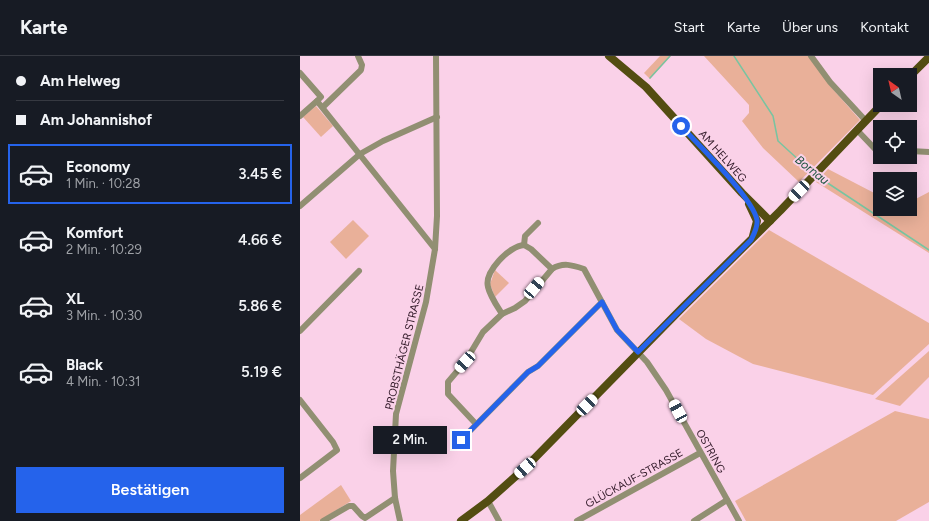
<!DOCTYPE html>
<html lang="de">
<head>
<meta charset="utf-8">
<style>
	body { margin:0; font-family:Figtree,sans-serif; background:#242831; color:#f1f3f6; height:100vh; display:flex; flex-direction:column; font-size:15px; white-space:nowrap }
	* { box-sizing:border-box; margin:0 }
	p { font-size:13px; color:#9ea1a6 }
	.icon { flex:none; width:22px; height:22px; fill:none; stroke:currentColor; stroke-width:2; stroke-linecap:round; stroke-linejoin:round }
	.map { position:relative; flex:1; overflow:hidden }
	.details { display:flex; flex-direction:column; background:#171b24; width:300px }
	.details>* { flex:none }
	.top-card { display:grid; align-content:center; height:88px; padding:0 16px; background:#171b24 }
	.needle { width:26px; rotate:326deg }
	.controls { position:absolute; left:573px; top:12px; display:grid; gap:8px }
	.controls a { display:grid; place-items:center; width:44px; height:44px; border-radius:0px; background:#171b24; box-shadow:0 4px 16px #0002; font-size:20px }
	.end { position:absolute; width:18px; height:18px; margin:-9px; border:5px solid #2563eb; background:#fff; box-shadow:0 0 0 2px #fff }
	.from { border-radius:50% }
	.bubble { position:absolute; height:28px; border-radius:0px; background:#171b24; box-shadow:0 4px 16px #0002; font-size:13px; font-weight:600; line-height:28px; text-align:center }
	.car { position:absolute; width:12px; height:24px; margin:-12px -6px; border-radius:5px; box-shadow:0 0 3px 1px #0007; background:linear-gradient(#fff 24%,#345 0 40%,#fff 0 76%,#345 0 86%,#fff 0) }
	.top-card b { display:flex; align-items:center; gap:14px; height:38px; font-size:15px }
	.top-card b+b { border-top:1px solid #363941 }
	.top-card i { width:10px; height:10px; background:#f1f3f6 }
	ul { padding:0; list-style:none }
	li { display:flex; align-items:center; gap:12px; height:60px; margin:0 8px 6px; padding:0 8px; border:2px solid transparent; border-radius:0px }
	li div { flex:1 }
	li b { display:block; font-size:15px }
	li em { font-style:normal; font-weight:600 }
	li.on { border-color:#2563eb }
	li>.icon { width:36px; height:36px; stroke-width:1.5 }
	.cta { display:flex; gap:8px; margin-top:auto; padding:8px 16px }
	.cta a { flex:1; height:46px; border-radius:0px; background:#2563eb; color:#fff; font-size:16px; font-weight:600; line-height:46px; text-align:center }
	header { display:flex; align-items:center; gap:24px; box-sizing:border-box; height:56px; padding:0 20px; background:#171b24; border-bottom:1px solid #363941 }
	header strong { font-size:19px }
	nav { display:flex; gap:22px; margin-inline-start:auto; font-size:14px }
	main { display:flex; flex:1; min-height:0 }
	.map>svg:first-child { display:block }
	.green { fill:#e9b099 }
	.lines { fill:none; stroke-linecap:round; stroke-linejoin:round }
	.stream { stroke:#78c4a1; stroke-width:1.5 }
	.minor { stroke:#918f72; stroke-width:6 }
	.major { stroke:#534d11; stroke-width:8 }
	.route { stroke:#2563eb; stroke-width:5 }
	.labels { text-anchor:middle; stroke-width:4; stroke-linejoin:round; paint-order:stroke }
	.street-label { font-size:11px; fill:#321a29; stroke:#fad1e8 }
	.water-label { font-size:12px; font-style:italic; fill:#16523b; stroke:#fad1e8 }
</style>
</head>
<body>
<header>
<strong>Karte</strong>
<nav><a>Start</a><a>Karte</a><a>Über uns</a><a>Kontakt</a></nav>
</header>
<main>
<section class="details">
<div class="top-card">
<b><i class="from"></i>Am Helweg</b>
<b><i></i>Am Johannishof</b>
</div>
<ul>
<li class="on"><svg class="icon" aria-label="car" viewBox="0 0 24 24"><path d="M5 17H2v-5l4-1 3-4h7l3 4 3 1v5h-3M9 17h6M6 11h13"/><circle cx="7" cy="17" r="2"/><circle cx="17" cy="17" r="2"/></svg><div><b>Economy</b><p>1 Min. · 10:28</p></div><em>3.45 €</em></li>
<li><svg class="icon" aria-label="car" viewBox="0 0 24 24"><path d="M5 17H2v-5l4-1 3-4h7l3 4 3 1v5h-3M9 17h6M6 11h13"/><circle cx="7" cy="17" r="2"/><circle cx="17" cy="17" r="2"/></svg><div><b>Komfort</b><p>2 Min. · 10:29</p></div><em>4.66 €</em></li>
<li><svg class="icon" aria-label="car" viewBox="0 0 24 24"><path d="M5 17H2v-5l4-1 3-4h7l3 4 3 1v5h-3M9 17h6M6 11h13"/><circle cx="7" cy="17" r="2"/><circle cx="17" cy="17" r="2"/></svg><div><b>XL</b><p>3 Min. · 10:30</p></div><em>5.86 €</em></li>
<li><svg class="icon" aria-label="car" viewBox="0 0 24 24"><path d="M5 17H2v-5l4-1 3-4h7l3 4 3 1v5h-3M9 17h6M6 11h13"/><circle cx="7" cy="17" r="2"/><circle cx="17" cy="17" r="2"/></svg><div><b>Black</b><p>4 Min. · 10:31</p></div><em>5.19 €</em></li>
</ul>
<div class="cta"><a>Bestätigen</a></div>
</section>
<div class="map">
<svg width="629" height="465" viewBox="0 0 629 465">
	<rect width="100%" height="100%" fill="#fad1e8"/>
	<g class="green">
		<polygon points="360,0 371,0 350,23 344,17"/>
		<polygon points="404,0 510,0 531,31 560,64 499,126 463,92 442,65 449,57 449,49"/>
		<polygon points="16,50 33,70 21,81 3,61"/>
		<polygon points="528,113 580,140 580,153 610,153 610,146 629,136 629,197 516,126"/>
		<polygon points="53,164 69,180 46,203 30,186"/>
		<polygon points="469,174 629,267 629,288 573,339 453,308 406,283 379,263"/>
		<polygon points="195,214 209,227 195,241 190,228"/>
		<polygon points="629,295 629,321 600,350 575,343"/>
		<polygon points="595,355 629,363 629,446 596,465 446,465 435,445"/>
		<polygon points="41,429 51,445 19,465 0,465 0,459"/>
	</g>
	<g class="lines">
		<g class="stream">
			<polyline points="434,0 473,60 478,85 513,117"/>
			<polyline points="350,22 370,0"/>
			<polyline points="517,120 629,194"/>
		</g>
		<g class="minor">
			<polyline points="511,0 530,26 566,65"/>
			<polyline points="0,17 21,41 17,45"/>
			<polyline points="23,51 61,14 62,9 58,0"/>
			<polyline points="0,60 17,45 135,193"/>
			<polyline points="557,74 576,94 580,94"/>
			<polyline points="610,95 629,96"/>
			<polyline points="0,150 60,98 83,85 137,61"/>
			<polyline points="224,189 225,180 238,167"/>
			<path d="M202 258C197 250 190 240 188 231 184 216 209 190 224 189L231 193 252 213"/>
			<polyline points="0,275 59,215"/>
			<polyline points="0,344 33,386 37,394 0,422"/>
			<path d="M176 368 148 338V326L165 306 183 276 202 258 215 252 225 245 252 213C263 206 272 209 284 213L317 274 347 306 366 334 439 465"/>
			<polyline points="161,384 228,316 238,310 302,246"/>
			<polyline points="188,445 199,465"/>
			<polyline points="23,465 49,450 53,450 62,460 65,462 95,442"/>
			<polyline points="100,465 95,442 93,415 96,358 126,246 135,193 137,160 136,0"/>
			<polyline points="277,465 400,397"/>
			<polyline points="394,465 427,444"/>
		</g>
		<g class="major">
			<polyline points="309,0 346,31 442,137 470,165"/>
			<polyline points="610,20 629,1"/>
			<polyline points="449,148 457,165 453,180"/>
			<polyline points="161,465 188,445 225,412 382,252 480,155 581,49"/>
		</g>
	</g>
	<g class="lines">
		<path class="route" d="M161 384 228 316 238 310 302 246 317 274 338 296 451 184C454 178 458 171 457 164 453 142 398 88 381 70"/>
	</g>
	<g class="labels">
		<g class="street-label">
			<text transform="translate(423 100) rotate(48)" y="4">AM HELWEG</text>
			<text transform="translate(104 291) rotate(-76)" y="4">PROBSTHÄGER STRASSE</text>
			<text transform="translate(411 395) rotate(61)" y="4">OSTRING</text>
			<text transform="translate(334 422) rotate(-29)" y="4">GLÜCKAUF-STRASSE</text>
		</g>
		<g class="water-label">
			<text transform="translate(512 114) rotate(38)" y="4">Bornau</text>
		</g>
	</g>
</svg>
<div class="controls">
<a><svg class="needle" viewBox="-14 -14 28 28"><path d="M0-13l5 13h-10z" fill="#e53935"/><path d="M0 13l5-13h-10z" fill="#9ea1a6"/></svg></a>
<a><svg class="icon" aria-label="locate" viewBox="0 0 24 24"><circle cx="12" cy="12" r="6"/><path d="M12 2v4M12 18v4M2 12h4M18 12h4"/></svg></a>
<a><svg class="icon" aria-label="layers" viewBox="0 0 24 24"><path d="M12 4l9 5-9 5-9-5zM3 14l9 5 9-5"/></svg></a>
</div>
<i class="end from" style="left:381px;top:70px"></i>
<i class="end" style="left:161px;top:384px"></i>
<div class="bubble" style="left:73px;top:370px;width:74px">2 Min.</div>
<i class="car" style="left:499px;top:135px;rotate:224deg"></i>
<i class="car" style="left:234px;top:232px;rotate:40deg"></i>
<i class="car" style="left:165px;top:306px;rotate:222deg"></i>
<i class="car" style="left:287px;top:349px;rotate:45deg"></i>
<i class="car" style="left:378px;top:355px;rotate:332deg"></i>
<i class="car" style="left:225px;top:412px;rotate:228deg"></i>
</div>
</main>
</body>
</html>
